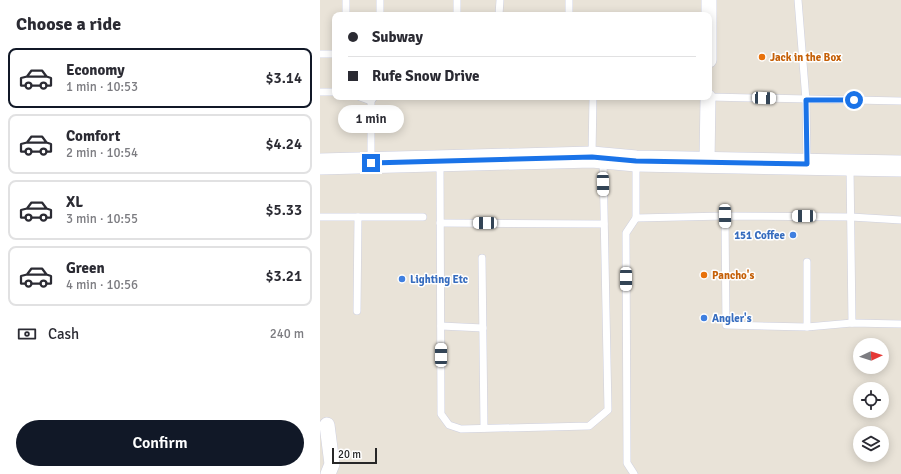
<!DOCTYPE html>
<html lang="en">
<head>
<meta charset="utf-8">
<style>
	body { margin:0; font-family:Signika,sans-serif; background:#f7f7f7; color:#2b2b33; height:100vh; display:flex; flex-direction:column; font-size:15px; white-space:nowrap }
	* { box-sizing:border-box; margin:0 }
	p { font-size:13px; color:#7c7c81 }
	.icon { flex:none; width:22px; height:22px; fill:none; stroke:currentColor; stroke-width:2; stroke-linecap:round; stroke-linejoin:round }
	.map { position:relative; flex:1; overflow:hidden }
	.panel { display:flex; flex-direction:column; background:#fff; width:320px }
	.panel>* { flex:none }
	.banner { position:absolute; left:12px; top:12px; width:380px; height:88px; border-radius:8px; box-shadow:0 2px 10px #0003; display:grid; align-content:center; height:88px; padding:0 16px; background:#fff }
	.needle { width:26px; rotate:86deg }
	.fabs { position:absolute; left:533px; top:338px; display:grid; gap:8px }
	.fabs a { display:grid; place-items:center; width:36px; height:36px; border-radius:50%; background:#fff; box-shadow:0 2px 10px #0003; font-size:20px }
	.scale { position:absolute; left:12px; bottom:10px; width:45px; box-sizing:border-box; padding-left:4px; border:2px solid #272727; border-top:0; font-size:11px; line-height:14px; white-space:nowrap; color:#272727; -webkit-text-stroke:3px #fff; paint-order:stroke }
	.end { position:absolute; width:18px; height:18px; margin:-9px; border:5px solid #1a73e8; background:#fff; box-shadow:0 0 0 2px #fff }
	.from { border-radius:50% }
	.bubble { position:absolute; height:28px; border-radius:14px; background:#fff; box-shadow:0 2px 10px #0003; font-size:13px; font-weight:600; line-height:28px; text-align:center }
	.car { position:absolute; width:12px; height:24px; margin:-12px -6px; border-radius:5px; box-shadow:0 0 3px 1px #0007; background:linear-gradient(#fff 24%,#345 0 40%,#fff 0 76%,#345 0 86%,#fff 0) }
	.banner b { display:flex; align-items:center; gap:14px; height:38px; font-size:15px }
	.banner b+b { border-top:1px solid #e1e1e2 }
	.banner i { width:10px; height:10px; background:#2b2b33 }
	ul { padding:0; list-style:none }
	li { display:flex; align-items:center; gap:12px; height:60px; margin:0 8px 6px; padding:0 8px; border:2px solid #e1e1e2; border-radius:8px }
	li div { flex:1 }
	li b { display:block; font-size:15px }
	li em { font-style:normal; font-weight:600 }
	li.current { border-color:#111827 }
	li>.icon { width:36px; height:36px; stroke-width:1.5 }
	h2 { padding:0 16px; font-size:18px; line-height:48px }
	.pay { display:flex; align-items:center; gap:10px; height:44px; padding:0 16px; font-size:15px }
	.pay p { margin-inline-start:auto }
	.action { display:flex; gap:8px; margin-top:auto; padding:8px 16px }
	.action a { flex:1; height:46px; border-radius:24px; background:#111827; color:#fff; font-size:16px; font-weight:600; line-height:46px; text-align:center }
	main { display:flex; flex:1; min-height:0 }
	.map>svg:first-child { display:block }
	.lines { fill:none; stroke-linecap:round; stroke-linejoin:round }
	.service-casing { stroke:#ced0e0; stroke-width:8 }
	.minor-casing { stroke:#ced0e0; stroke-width:16 }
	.secondary-casing { stroke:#ced0e0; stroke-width:22 }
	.service { stroke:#fff; stroke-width:7 }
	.minor { stroke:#fff; stroke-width:15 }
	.secondary { stroke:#fff; stroke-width:21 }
	.route { stroke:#1a73e8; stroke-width:5 }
	.food-dot { fill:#e8710a; stroke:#fff; stroke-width:1.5 }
	.shop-dot { fill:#3f7fe0; stroke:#fff; stroke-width:1.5 }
	.labels { text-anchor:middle; stroke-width:3; stroke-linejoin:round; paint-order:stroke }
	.food-label { font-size:11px; font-weight:bold; fill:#c56008; stroke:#fff; text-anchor:start }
	.shop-label { font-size:11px; font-weight:bold; fill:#366cbe; stroke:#fff; text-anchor:start }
</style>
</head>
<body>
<main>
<section class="panel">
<h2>Choose a ride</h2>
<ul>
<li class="current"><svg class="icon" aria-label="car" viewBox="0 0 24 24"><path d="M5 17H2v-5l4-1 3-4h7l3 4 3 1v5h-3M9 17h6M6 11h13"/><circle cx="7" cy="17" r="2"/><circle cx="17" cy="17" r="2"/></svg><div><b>Economy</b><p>1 min · 10:53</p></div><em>$3.14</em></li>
<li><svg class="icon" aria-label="car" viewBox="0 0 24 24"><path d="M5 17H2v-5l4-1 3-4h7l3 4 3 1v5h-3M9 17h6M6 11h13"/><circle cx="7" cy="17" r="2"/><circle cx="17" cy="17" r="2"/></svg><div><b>Comfort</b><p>2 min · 10:54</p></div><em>$4.24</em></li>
<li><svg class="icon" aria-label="car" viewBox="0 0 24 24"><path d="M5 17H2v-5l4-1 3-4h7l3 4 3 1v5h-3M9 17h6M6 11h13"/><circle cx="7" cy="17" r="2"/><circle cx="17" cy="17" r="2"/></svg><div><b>XL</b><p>3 min · 10:55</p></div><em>$5.33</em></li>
<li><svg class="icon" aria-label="car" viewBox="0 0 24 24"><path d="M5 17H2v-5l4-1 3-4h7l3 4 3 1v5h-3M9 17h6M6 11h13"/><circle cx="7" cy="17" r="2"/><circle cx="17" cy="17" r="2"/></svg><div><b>Green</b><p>4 min · 10:56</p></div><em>$3.21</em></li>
</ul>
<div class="pay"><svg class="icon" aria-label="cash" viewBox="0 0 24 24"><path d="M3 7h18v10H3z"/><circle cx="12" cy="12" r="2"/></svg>Cash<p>240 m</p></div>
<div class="action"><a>Confirm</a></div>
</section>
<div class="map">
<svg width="581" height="474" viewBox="0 0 581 474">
	<rect width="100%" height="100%" fill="#e9e3d8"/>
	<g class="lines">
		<defs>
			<g id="service">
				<polyline points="60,0 60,15"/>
				<polyline points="478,0 486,100 487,163"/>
				<polyline points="26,15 26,0"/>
				<polyline points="137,15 137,0"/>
				<polyline points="179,15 180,0"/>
				<polyline points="249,15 249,0"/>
				<polyline points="0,54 15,54"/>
				<polyline points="0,92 15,92"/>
				<polyline points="40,97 51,101"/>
				<polyline points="389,97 581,101"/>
				<polyline points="272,155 273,97"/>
				<polyline points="51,161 51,101 54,97"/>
				<polyline points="120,162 121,414 129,425 141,429 269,426 288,410 283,160"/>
				<polyline points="530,167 532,323"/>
				<polyline points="0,217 103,217"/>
				<polyline points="316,218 405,216"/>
				<polyline points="581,220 531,217 405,216 406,325 487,327 532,323 581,324"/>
				<polyline points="120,223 284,224"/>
				<polyline points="162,258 164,428"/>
				<polyline points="37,311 38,217"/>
				<polyline points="121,326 163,328"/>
				<polyline points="487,327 487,262"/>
				<polyline points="314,474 307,463 306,233 316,218 316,163"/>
			</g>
			<g id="minor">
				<polyline points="389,0 389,60"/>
				<polyline points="387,162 388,97"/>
				<polyline points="7,425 12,464 8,474"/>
			</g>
			<polyline id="secondary" points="0,164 272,157 316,161 581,166"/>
		</defs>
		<use href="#service" class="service-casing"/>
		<use href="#minor" class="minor-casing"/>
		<use href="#secondary" class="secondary-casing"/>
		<use href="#service" class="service"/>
		<use href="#minor" class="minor"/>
		<use href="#secondary" class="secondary"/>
	</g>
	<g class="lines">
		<polyline class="route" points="51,163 272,157 316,161 487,164 486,100 534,100"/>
	</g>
	<g class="food-dot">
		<circle cx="442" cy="57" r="4"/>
		<circle cx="384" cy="275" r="4"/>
	</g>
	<g class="shop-dot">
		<circle cx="473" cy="235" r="4"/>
		<circle cx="82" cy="279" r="4"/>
		<circle cx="384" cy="318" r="4"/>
	</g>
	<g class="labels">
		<g class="food-label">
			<text x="450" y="61">Jack in the Box</text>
			<text x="392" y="279">Pancho's</text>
		</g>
		<g class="shop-label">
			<text x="465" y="239" text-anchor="end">151 Coffee</text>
			<text x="90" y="283">Lighting Etc</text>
			<text x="392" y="322">Angler's</text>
		</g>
	</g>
</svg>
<div class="fabs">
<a><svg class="needle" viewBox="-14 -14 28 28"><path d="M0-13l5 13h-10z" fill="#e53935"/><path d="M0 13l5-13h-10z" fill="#7c7c81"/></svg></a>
<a><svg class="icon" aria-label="locate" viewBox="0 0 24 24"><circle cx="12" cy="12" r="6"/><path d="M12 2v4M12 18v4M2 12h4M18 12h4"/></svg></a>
<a><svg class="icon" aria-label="layers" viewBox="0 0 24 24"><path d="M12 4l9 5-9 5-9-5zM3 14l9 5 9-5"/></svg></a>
</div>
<div class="scale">20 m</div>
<i class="end from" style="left:534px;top:100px"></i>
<i class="end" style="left:51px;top:163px"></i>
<div class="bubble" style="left:18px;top:105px;width:66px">1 min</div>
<i class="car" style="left:444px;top:98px;rotate:92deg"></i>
<i class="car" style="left:283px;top:184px;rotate:179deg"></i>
<i class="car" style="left:405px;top:216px;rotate:179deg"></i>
<i class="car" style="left:484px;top:216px;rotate:270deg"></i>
<i class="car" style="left:165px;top:223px;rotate:270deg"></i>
<i class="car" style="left:306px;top:279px;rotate:180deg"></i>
<i class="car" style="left:121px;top:355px;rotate:0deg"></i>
<div class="banner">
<b><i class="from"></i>Subway</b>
<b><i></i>Rufe Snow Drive</b>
</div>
</div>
</main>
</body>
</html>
